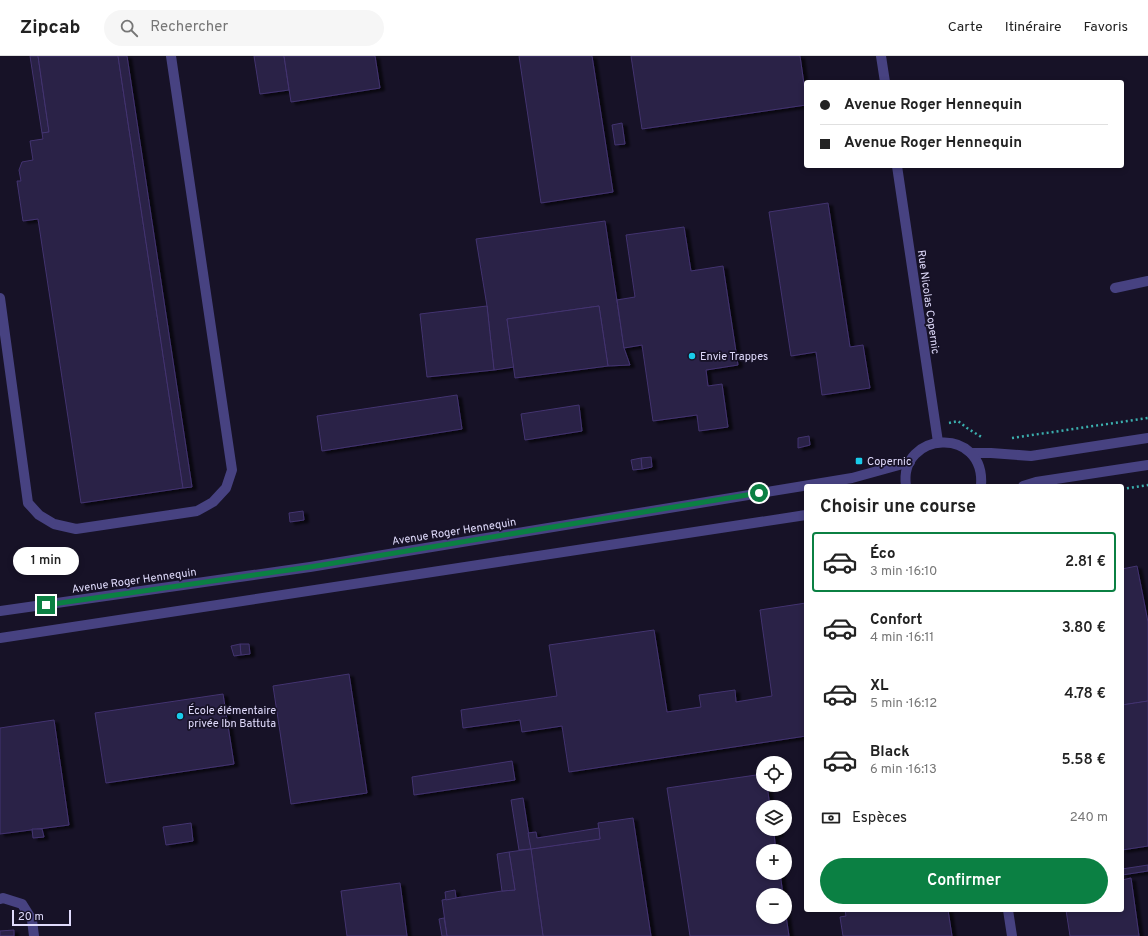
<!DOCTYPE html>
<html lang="fr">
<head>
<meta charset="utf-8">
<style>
	body { margin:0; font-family:Overpass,sans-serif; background:#f6f6f6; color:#222; height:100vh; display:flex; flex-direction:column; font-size:15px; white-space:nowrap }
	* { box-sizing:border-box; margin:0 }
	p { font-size:13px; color:#767676 }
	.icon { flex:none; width:22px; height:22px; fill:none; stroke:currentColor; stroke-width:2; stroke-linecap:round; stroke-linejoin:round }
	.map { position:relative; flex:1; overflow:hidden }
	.side { position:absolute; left:804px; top:428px; width:320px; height:428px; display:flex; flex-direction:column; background:#fff; border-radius:4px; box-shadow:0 2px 6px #0003 }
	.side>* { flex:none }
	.hud { position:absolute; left:804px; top:24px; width:320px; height:88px; border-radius:4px; box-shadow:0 2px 6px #0003; display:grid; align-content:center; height:88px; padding:0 16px; background:#fff }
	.buttons { position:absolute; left:756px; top:700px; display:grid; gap:8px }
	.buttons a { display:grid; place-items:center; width:36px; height:36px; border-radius:50%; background:#fff; box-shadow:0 2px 6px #0003; font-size:20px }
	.scale { position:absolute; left:12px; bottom:10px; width:59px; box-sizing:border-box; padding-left:4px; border:2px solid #e0dbfc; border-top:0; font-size:11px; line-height:14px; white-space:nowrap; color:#e0dbfc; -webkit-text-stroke:3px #171227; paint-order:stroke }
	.end { position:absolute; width:18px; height:18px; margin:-9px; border:5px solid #0b8043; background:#fff; box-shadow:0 0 0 2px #fff }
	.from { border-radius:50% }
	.bubble { position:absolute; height:28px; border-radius:14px; background:#fff; box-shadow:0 2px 6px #0003; font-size:13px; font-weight:600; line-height:28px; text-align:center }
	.hud b { display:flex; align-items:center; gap:14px; height:38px; font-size:15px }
	.hud b+b { border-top:1px solid #e0e0e0 }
	.hud i { width:10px; height:10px; background:#222 }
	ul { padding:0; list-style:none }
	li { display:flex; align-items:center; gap:12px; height:60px; margin:0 8px 6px; padding:0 8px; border:2px solid transparent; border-radius:4px }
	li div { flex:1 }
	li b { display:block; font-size:15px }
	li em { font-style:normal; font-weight:600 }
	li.current { border-color:#0b8043 }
	li>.icon { width:36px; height:36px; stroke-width:1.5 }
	h2 { padding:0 16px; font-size:18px; line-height:48px }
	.pay { display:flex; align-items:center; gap:10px; height:44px; padding:0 16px; font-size:15px }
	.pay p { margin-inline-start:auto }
	.button { display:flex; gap:8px; margin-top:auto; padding:8px 16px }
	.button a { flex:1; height:46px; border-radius:24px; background:#0b8043; color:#fff; font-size:16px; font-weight:600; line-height:46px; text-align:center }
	header { display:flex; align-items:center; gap:24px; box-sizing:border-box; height:56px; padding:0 20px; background:#fff; border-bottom:1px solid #e0e0e0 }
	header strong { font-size:19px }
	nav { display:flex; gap:22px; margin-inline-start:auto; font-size:14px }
	.search { width:280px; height:36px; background:#f6f6f6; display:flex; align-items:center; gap:10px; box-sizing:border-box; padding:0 14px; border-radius:22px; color:#767676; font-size:15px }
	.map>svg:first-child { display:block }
	.building { fill:#292046; stroke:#433470; filter:url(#shadow) }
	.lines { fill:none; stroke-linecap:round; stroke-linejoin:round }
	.path { stroke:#3bafae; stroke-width:2.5; stroke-dasharray:2 3; stroke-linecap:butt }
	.minor { stroke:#474281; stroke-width:10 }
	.route { stroke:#0b8043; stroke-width:5 }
	.poi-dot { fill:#19cbea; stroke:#171227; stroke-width:1.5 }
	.labels { text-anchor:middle; stroke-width:3.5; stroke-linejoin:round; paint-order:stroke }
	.street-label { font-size:11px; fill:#e0dbfc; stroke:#171227 }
	.poi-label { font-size:11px; fill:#e0dbfc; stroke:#171227; text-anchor:start }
</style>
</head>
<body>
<header>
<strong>Zipcab</strong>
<div class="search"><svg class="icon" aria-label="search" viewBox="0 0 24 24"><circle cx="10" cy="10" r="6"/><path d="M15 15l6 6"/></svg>Rechercher</div>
<nav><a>Carte</a><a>Itinéraire</a><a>Favoris</a></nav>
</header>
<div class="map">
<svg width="1148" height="880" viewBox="0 0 1148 880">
	<defs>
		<filter id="shadow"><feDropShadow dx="4.5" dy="2.5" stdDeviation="1" flood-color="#0009"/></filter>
	</defs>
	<rect width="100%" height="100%" fill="#171227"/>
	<g class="building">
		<polygon points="30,0 38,0 49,76 42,77"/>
		<polygon points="38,0 118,0 183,432 81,447 38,163 23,165 17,125 21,125 19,114 22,106 33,104 30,85 43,83 42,77 49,76"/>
		<polygon points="118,0 127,0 192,431 183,432"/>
		<polygon points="254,0 284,0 289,34 260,38"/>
		<polygon points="284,0 375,0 380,32 291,46"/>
		<polygon points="519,0 592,0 613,136 541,147"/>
		<polygon points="631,0 800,0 806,42 806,49 642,73"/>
		<polygon points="622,67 625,88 615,89 612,69"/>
		<polygon points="828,147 850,291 863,289 870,332 822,339 816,296 791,300 769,156"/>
		<polygon points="605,165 624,292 630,309 608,310 599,250 507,263 514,311 494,314 487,250 476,183"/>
		<polygon points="684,171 691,215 723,210 738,309 706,314 708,330 722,328 728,371 699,375 697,359 653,365 642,289 624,292 617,244 635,241 626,179"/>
		<polygon points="487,250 494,314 427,321 420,258"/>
		<polygon points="599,250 608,310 515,322 507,263"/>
		<polygon points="457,339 462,373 322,395 317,360"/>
		<polygon points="579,349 582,375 525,384 521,358"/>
		<polygon points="809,380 810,389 798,392 798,382"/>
		<polygon points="651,401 652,411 642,413 641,402"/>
		<polygon points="641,402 642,413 633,414 631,404"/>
		<polygon points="303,455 304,464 290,466 289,457"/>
		<polygon points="1137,510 1148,566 1148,645 1122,649 1122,513"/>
		<polygon points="806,547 806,680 569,716 562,670 522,676 520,664 463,672 461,654 557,640 549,589 654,574 667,656 701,651 699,639 735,634 736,646 772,640 760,554"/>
		<polygon points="240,588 249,588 250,598 241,599"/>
		<polygon points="240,588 241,599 234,600 231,590"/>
		<polygon points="349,618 367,737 291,748 273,630"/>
		<polygon points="223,638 234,708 106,727 95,657"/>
		<polygon points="1148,645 1148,790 1122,794 1122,649"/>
		<polygon points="54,664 69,769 0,778 0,672"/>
		<polygon points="512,705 515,724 414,739 412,721"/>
		<polygon points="763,718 763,729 767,729 770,751 763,751 763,773 778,773 779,778 774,778 776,795 763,795 763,817 780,817 783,839 763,839 763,861 785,861 785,853 789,880 690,880 667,732"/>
		<polygon points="523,742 531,793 519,794 511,744"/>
		<polygon points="633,762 651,880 543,880 531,793 600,783 598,767"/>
		<polygon points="191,767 193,785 166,789 163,771"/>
		<polygon points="599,772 600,783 531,793 528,777 536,776 537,782"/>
		<polygon points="32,773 42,773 44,781 33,782"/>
		<polygon points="531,793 543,880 447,880 442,844 502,835 515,834 509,796"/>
		<polygon points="509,796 515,834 502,835 497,798"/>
		<polygon points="1148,809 1148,815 1122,819 1122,813"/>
		<polygon points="1131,822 1139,880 1070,880 1066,854 1122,854 1122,824"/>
		<polygon points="400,827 407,880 347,880 341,835"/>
		<polygon points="455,834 456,842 446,844 445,836"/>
		<polygon points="845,854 948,854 952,880 843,880 840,861 846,860"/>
		<polygon points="444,862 447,880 442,880 439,863"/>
		<polygon points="14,874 14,880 0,880 0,875"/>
	</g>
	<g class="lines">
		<g class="path">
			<polyline points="949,367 958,365 967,372 983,382"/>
			<polyline points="1012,382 1148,362"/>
			<polyline points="1122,433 1148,429"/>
		</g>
		<g class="minor">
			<polyline points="881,0 885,26"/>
			<polyline points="897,110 938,386"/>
			<polyline points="1115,232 1148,225"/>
			<polyline points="0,242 28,447 39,459 54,468 76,473 197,455 213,446 226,432 232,414 171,0"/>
			<polyline points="971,397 991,397 1031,400 1148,382"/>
			<path d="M906 430C898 375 986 369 981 430"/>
			<polyline points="1023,430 1036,426 1148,409"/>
			<polyline points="0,555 310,511 852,422 910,406"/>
			<polyline points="0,582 806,459"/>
			<polyline points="0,843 3,842 22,848 32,864 34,880"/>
			<polyline points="1008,854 1012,880"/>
		</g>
	</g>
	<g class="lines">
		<polyline class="route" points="46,549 310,511 759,437"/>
	</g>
	<g class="poi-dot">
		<circle cx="692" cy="300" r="4"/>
		<rect x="855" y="401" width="8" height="8" rx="2"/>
		<circle cx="180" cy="660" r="4"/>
	</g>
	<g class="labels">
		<g class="street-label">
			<text transform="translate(929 246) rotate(82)" y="4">Rue Nicolas Copernic</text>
			<text transform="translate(454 475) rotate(-9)" y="4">Avenue Roger Hennequin</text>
			<text transform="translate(134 524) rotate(-8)" y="4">Avenue Roger Hennequin</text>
		</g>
		<g class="poi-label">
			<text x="700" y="304">Envie Trappes</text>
			<text x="867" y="409">Copernic</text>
			<text x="188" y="658">École élémentaire<tspan x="188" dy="13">privée Ibn Battuta</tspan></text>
		</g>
	</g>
</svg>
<div class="buttons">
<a><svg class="icon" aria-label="locate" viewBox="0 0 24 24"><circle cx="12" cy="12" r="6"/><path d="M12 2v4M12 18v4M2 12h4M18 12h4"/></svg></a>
<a><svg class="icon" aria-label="layers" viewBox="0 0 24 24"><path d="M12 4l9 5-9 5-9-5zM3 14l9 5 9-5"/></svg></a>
<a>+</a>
<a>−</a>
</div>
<div class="scale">20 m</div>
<i class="end from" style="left:759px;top:437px"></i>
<i class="end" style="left:46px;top:549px"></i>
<div class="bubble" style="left:13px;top:491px;width:66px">1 min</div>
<div class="hud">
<b><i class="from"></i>Avenue Roger Hennequin</b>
<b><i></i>Avenue Roger Hennequin</b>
</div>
<section class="side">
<h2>Choisir une course</h2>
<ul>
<li class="current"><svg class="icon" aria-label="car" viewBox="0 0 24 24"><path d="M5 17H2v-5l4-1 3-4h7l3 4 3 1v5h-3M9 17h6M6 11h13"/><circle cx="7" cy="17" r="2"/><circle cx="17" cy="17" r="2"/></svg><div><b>Éco</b><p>3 min · 16:10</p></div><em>2.81 €</em></li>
<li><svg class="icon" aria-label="car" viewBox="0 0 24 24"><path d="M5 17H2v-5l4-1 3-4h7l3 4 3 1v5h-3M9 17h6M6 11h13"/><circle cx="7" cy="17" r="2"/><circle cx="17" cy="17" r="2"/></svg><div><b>Confort</b><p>4 min · 16:11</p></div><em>3.80 €</em></li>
<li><svg class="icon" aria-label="car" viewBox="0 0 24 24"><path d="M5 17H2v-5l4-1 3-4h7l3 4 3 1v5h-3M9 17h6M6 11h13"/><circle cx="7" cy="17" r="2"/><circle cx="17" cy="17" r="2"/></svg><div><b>XL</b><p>5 min · 16:12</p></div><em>4.78 €</em></li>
<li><svg class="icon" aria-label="car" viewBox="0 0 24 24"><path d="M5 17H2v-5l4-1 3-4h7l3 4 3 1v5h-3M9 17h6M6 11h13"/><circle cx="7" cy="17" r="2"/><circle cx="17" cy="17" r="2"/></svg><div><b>Black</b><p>6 min · 16:13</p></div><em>5.58 €</em></li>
</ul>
<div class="pay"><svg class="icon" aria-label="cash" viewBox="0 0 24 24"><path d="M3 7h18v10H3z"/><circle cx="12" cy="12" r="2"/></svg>Espèces<p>240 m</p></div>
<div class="button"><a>Confirmer</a></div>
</section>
</div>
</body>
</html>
